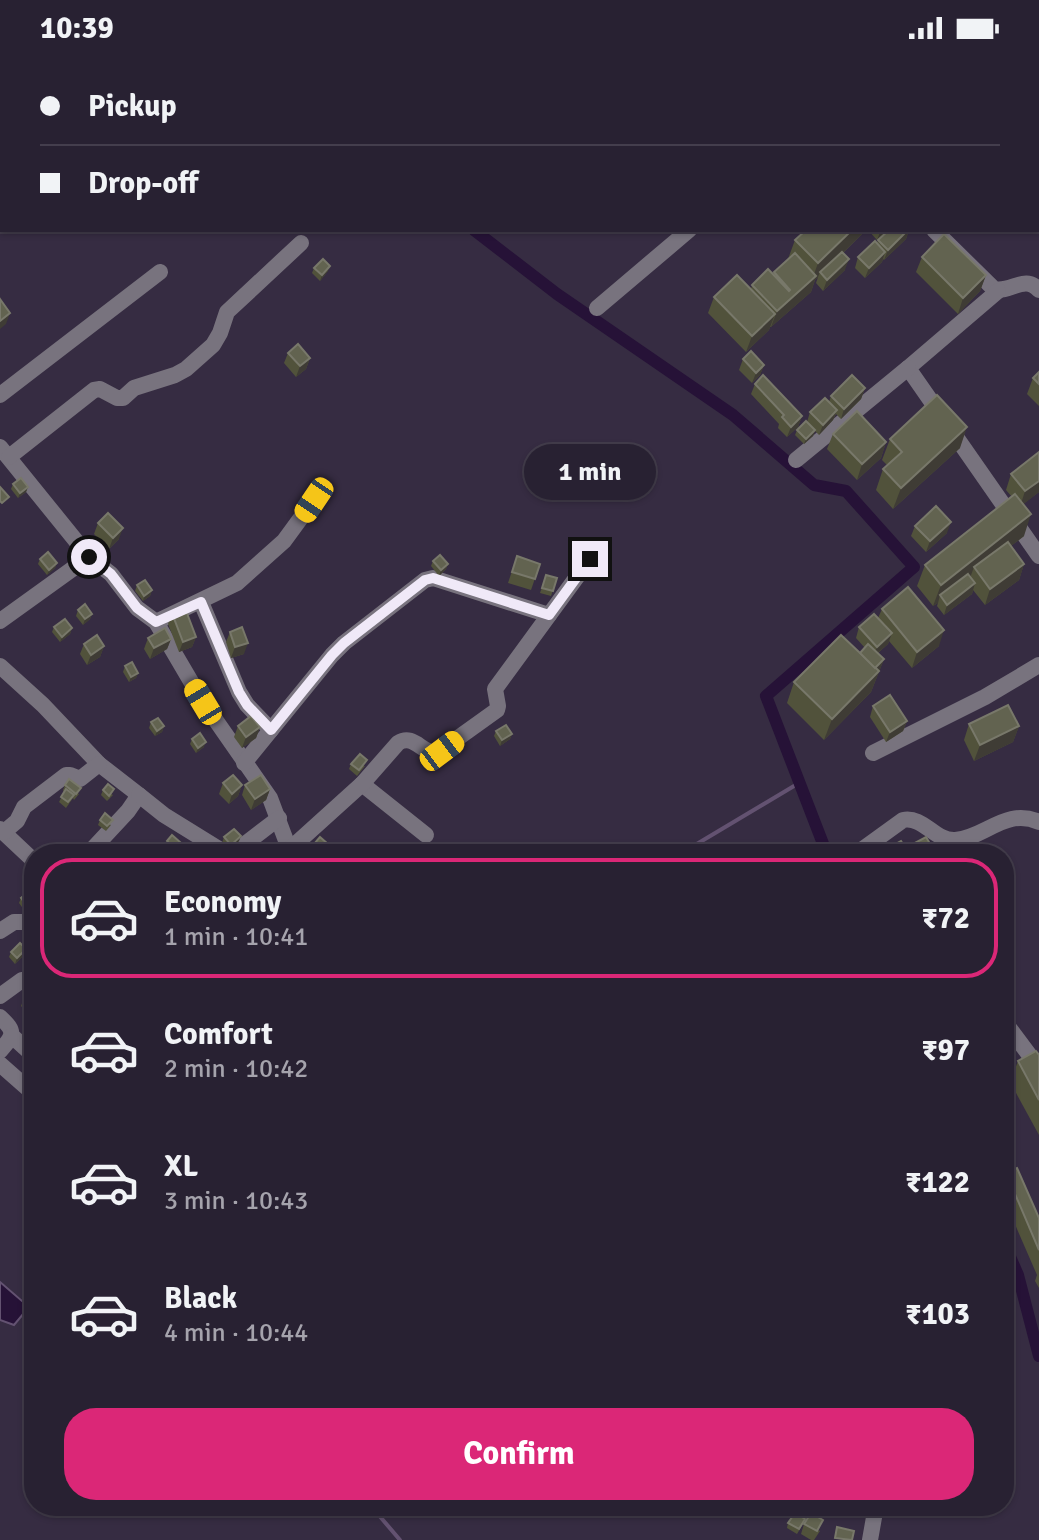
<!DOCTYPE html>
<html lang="en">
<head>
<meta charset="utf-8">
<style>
	body { margin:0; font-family:Signika,sans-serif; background:#30293a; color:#f1f3f6; height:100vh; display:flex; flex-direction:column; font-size:30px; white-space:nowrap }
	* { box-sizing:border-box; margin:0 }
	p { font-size:26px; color:#a5a3ac }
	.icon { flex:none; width:44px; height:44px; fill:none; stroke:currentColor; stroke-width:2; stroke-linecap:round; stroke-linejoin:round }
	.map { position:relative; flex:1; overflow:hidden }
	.sheet { position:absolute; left:24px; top:788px; width:990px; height:672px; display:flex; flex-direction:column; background:#282132; border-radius:32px; box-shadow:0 2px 6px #0004,0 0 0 2px #443e4d }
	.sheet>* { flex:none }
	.banner { position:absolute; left:0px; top:0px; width:1040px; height:176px; box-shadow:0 2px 6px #0004,0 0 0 2px #443e4d; display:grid; align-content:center; height:176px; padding:0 40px; background:#282132 }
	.end { position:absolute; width:36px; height:36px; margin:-18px; border:10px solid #f0e9f8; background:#111; box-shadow:0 0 0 4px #111 }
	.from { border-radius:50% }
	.bubble { position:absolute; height:56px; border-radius:28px; background:#282132; box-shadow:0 2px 6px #0004,0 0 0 2px #443e4d; font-size:26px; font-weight:700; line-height:56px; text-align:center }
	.car { position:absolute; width:24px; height:48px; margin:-24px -12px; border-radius:10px; box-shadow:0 0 6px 2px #0007; background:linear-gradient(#f5c518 24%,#345 0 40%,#f5c518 0 76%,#345 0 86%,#f5c518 0) }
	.banner b { display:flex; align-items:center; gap:28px; height:76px; font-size:30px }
	.banner b+b { border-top:2px solid #443e4d }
	.banner i { width:20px; height:20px; background:#f1f3f6 }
	ul { padding:14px 0 0; list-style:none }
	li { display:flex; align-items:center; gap:24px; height:120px; margin:0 16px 12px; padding:0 24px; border:4px solid transparent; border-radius:32px }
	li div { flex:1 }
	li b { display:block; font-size:30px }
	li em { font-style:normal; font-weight:700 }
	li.selected { border-color:#db2777 }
	li>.icon { width:72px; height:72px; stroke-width:1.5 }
	.cta { display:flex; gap:16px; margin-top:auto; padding:16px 40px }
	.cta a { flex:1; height:92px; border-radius:32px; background:#db2777; color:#fff; font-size:32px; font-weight:700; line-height:92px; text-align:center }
	.status { display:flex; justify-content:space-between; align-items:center; height:56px; padding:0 40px; background:#282132; direction:ltr }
	.status svg { height:22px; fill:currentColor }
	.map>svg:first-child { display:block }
	.water { fill:#261237; stroke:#635271; stroke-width:2 }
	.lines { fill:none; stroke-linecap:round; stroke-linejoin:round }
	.stream { stroke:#635271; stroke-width:4 }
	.canal { stroke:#261237; stroke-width:12 }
	.minor { stroke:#78737e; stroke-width:16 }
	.wall { fill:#51523b }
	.shaded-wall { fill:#3f3c35 }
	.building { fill:#626350; stroke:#78786a; stroke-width:2 }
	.route { stroke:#f0e9f8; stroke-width:10 }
</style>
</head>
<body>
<div class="status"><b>10:39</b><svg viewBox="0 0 49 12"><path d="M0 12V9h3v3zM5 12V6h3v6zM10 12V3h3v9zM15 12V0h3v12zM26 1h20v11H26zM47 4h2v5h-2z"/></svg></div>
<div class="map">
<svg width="1039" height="1484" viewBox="0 0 1039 1484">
	<rect width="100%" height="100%" fill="#362c42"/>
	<polygon class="water" points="0,1226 29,1251 14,1269 0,1264"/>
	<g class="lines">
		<g class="stream">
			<polyline points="680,798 799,727"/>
			<polyline points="371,1450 400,1484"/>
		</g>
		<g class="canal">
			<polyline points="255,0 257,2"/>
			<polyline points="474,174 557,238 733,359 814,429 846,435 914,511 766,640 827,798"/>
			<polyline points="1004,1187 1018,1219 1039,1300"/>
		</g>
		<g class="minor">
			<polyline points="0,49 2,49"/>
			<path d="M934 174 994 233C1012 237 1024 218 1039 234"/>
			<polyline points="998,235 908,312 1039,500"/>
			<polyline points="597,252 689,174"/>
			<polyline points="0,339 160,216"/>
			<polyline points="0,391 89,501 111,518 137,552 156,566 203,646 270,742 291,798"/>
			<polyline points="9,401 94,334 100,333 117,342 123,342 134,332 175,319 186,313 213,289 220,277 227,256 301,187"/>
			<polyline points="796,404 908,312"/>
			<polyline points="201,546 239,636 247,649 271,674"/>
			<polyline points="0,565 89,501"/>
			<polyline points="156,566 237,527 284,485 314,444"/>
			<polyline points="0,610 43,649 99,708 139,739 128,755 88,798"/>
			<polyline points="873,697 985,641 1039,609"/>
			<polyline points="244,707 332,599 344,587 425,524 433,522 549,559"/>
			<polyline points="362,728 426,779"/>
			<polyline points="139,739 164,759 227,798"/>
			<polyline points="0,773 34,805"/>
			<polyline points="4,776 17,765 24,751 66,719 70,719 80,723 99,708"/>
			<path d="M289 794 362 728 398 687C414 677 422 698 437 697L497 654 498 650 495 633 590 503"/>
			<polyline points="232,798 279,762"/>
			<polyline points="352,798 354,796"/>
			<path d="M856 798 903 764C924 760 934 785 955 784 985 782 1006 751 1039 766"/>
			<polyline points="0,875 14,866 28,866 34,862"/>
			<polyline points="0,940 22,924 34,923"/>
			<path d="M0 961C16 976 14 979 0 995"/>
			<polyline points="1004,965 1039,1012"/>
			<polyline points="12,980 34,1000"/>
			<polyline points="0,1008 34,1038"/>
			<polyline points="870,1484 876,1450"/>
		</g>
	</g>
	<g class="wall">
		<polygon points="728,0 788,0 790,2 729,2"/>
		<polygon points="806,174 866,174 843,197 845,214 823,235 816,227 818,221 815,224 811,236 771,271 770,271 769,274 746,296 708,257 714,241 751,233 752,229 773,218 788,203 795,184"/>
		<polygon points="868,174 909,174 906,183 884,204 883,203 882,206 865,222 855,212 858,201 877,187 878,184 888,175 877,184"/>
		<polygon points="922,201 986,219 980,235 958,258 916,216"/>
		<polygon points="314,212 328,215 320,225 312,217"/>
		<polygon points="288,297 310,302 306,313 296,321 284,307"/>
		<polygon points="743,303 764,309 760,319 752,327 739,314"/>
		<polygon points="1039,316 1039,350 1027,338 1033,322"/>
		<polygon points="755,328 802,360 798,371 787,381 778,372 779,368 751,338"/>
		<polygon points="865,332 861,343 841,363 836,358 833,364 819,379 815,375 813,380 804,388 795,379 797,374 807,366 810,356 829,346 831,340"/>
		<polygon points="833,378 886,386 881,402 857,424 827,393"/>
		<polygon points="890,383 960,392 893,453 876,434 883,413 887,409 882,404"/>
		<polygon points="1011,418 1039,436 1023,448 1024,480 1011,490 1024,508 1019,524 985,549 973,534 972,538 944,559 937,550 938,547 933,550 917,530 925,509 1012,441 1006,434"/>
		<polygon points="13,428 28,431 26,436 18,442 11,433"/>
		<polygon points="98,467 119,483 109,493 94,478"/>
		<polygon points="915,470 947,477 926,496 911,480"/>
		<polygon points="517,500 540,508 531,534 508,527"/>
		<polygon points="40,503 57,507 55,512 47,519 38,508"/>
		<polygon points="433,505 448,508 446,513 439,520 431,510"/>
		<polygon points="546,519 557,522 551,540 540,537"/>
		<polygon points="137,529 152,534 150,540 143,545 135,535"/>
		<polygon points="882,553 939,590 912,612 889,585 888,588 878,597 884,603 871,636 824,684 787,647 794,626 860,597 865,592 856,582 859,571 878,562"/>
		<polygon points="78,554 92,558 90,563 83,569 76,560"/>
		<polygon points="172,557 196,581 192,591 179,596 168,568"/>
		<polygon points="54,571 72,572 70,578 60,586 52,576"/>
		<polygon points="230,576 244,598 231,602 226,586"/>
		<polygon points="148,582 171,583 167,593 150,603 144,593"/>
		<polygon points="84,588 104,590 100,601 87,609 80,598"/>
		<polygon points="125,610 138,617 136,622 129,626 123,616"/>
		<polygon points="873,650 907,665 903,675 886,686 870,661"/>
		<polygon points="151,666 164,670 162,676 155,680 149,672"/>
		<polygon points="969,668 1019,670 1013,686 974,705 964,684"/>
		<polygon points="238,670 260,671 256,682 242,692 234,681"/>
		<polygon points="496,675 512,678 510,683 500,690 494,680"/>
		<polygon points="192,683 204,691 196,697 190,688"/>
		<polygon points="351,708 365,710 357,720 349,713"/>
		<polygon points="223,727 242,729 238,740 229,748 219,738"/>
		<polygon points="65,729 79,738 74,744 73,742 66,752 59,746 64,736 63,734"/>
		<polygon points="245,729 270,733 266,744 251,754 242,739"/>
		<polygon points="103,734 113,739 107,745 101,739"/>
		<polygon points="100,764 111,769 106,775 98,769"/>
		<polygon points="224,781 239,785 229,794 222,787"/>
		<polygon points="167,785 180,786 178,792 174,797 165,790"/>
		<polygon points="314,788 327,794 324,798 318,798 312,793"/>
		<polygon points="913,788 930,796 926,798 914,798 911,793"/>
		<polygon points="21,842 34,859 30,862 19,847"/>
		<polygon points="11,896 24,899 15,908 9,901"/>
		<polygon points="34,931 34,953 29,958 21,950 25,939"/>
		<polygon points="1039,999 1039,1079 1010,1026 1018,1005"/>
		<polygon points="1006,1117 1039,1162 1039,1232 1035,1225 1037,1219 1004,1143 1004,1121"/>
		<polygon points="913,1450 925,1450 922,1462 910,1458"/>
		<polygon points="788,1467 803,1468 797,1478 787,1472"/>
		<polygon points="804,1468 820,1475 814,1484 811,1484 801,1478"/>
	</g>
	<g class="shaded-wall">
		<polygon points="852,174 866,174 821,218 820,216 818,221 815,224 811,236 771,271 777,255 812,224 818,207"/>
		<polygon points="881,174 889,174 877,184"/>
		<polygon points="908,174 909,174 906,183 884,204 888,194"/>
		<polygon points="885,196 882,206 865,222 869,212"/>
		<polygon points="849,203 845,214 823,235 827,224"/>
		<polygon points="330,210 328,215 320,225 322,219"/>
		<polygon points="986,219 980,235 958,258 963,242"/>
		<polygon points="10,257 6,268 0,273 0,265"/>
		<polygon points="775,258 769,274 746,296 752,280"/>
		<polygon points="310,302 306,313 296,321 300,310"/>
		<polygon points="764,309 760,319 752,327 756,317"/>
		<polygon points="865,332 861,343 841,363 844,353"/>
		<polygon points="837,354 833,364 819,379 823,369"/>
		<polygon points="802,360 798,371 787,381 791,371"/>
		<polygon points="967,371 960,392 893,453 901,432"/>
		<polygon points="815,374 813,380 804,388 806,383"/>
		<polygon points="886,386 881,402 857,424 862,408"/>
		<polygon points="1039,425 1039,436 1020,451 1025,435"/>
		<polygon points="28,431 26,436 18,442 20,437"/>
		<polygon points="1031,458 1024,480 977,516 974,511 970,522 940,539 938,547 933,550 941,529"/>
		<polygon points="951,466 947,477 926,496 930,485"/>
		<polygon points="123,472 119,483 109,493 113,482"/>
		<polygon points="57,507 55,512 47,519 49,514"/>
		<polygon points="448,508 446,513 439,520 441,514"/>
		<polygon points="1024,508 1019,524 985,549 990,533"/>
		<polygon points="975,527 972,538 944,559 947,549"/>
		<polygon points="152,534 150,540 143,545 144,540"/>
		<polygon points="92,558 90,563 83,569 85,563"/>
		<polygon points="72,572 70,578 60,586 62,581"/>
		<polygon points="944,574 939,590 912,612 917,596"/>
		<polygon points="892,577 888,588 873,601 877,591"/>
		<polygon points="196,581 192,591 179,596 183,586"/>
		<polygon points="171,583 167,593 150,603 154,592"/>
		<polygon points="248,587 244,598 231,602 235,591"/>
		<polygon points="104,590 100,601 87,609 91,599"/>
		<polygon points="884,603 871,636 824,684 832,663"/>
		<polygon points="138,617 136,622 129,626 131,621"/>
		<polygon points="907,665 903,675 886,686 890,676"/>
		<polygon points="164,670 162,676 155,680 157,675"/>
		<polygon points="1019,670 1013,686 974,705 980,689"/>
		<polygon points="260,671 256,682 242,692 246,681"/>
		<polygon points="512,678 510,683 500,690 502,684"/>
		<polygon points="206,686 204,691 196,697 198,692"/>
		<polygon points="242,729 238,740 229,748 232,738"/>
		<polygon points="270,733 266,744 251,754 255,743"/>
		<polygon points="241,780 239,785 229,794 231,789"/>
		<polygon points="932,791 930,796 926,798 919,798"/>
		<polygon points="26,893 24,899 15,908 17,902"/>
		<polygon points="34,946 34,953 29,958 33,948"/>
	</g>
	<g class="building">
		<polygon points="754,0 788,0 790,2 756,2"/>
		<polygon points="806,174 852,174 818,207 795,184"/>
		<polygon points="889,174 908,174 888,194 878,184"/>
		<polygon points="944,178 986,219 963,242 922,201"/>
		<polygon points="875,185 885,196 869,212 858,201"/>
		<polygon points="842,196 849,203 827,224 820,216"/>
		<polygon points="795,197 816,220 777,255 752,229 768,213 789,235 790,234 774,216"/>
		<polygon points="323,203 330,210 322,219 314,212"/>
		<polygon points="737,219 775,258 752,280 714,241"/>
		<polygon points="0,243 10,257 0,265"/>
		<polygon points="298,288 310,302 300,310 288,297"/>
		<polygon points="751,295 764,309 756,317 743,303"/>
		<polygon points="1039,316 1039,328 1033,322"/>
		<polygon points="763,319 802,360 791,371 782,361 784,359 755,328"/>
		<polygon points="852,319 865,332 844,353 831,340"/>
		<polygon points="937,339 967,371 901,432 883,413 902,396 890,383"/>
		<polygon points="825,342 837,354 823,369 810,356"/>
		<polygon points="857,355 886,386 862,408 833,378"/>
		<polygon points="806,365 815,374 806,383 797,374"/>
		<polygon points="1039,396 1039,425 1025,435 1011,418"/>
		<polygon points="21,422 28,431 20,437 13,428"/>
		<polygon points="0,431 9,441 2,447 0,445"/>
		<polygon points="1015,438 1031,458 941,529 925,509"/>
		<polygon points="936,450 951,466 930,485 915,470"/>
		<polygon points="108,457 123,472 113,482 98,467"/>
		<polygon points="1008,486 1024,508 990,533 974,511"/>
		<polygon points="48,496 57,507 49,514 40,503"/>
		<polygon points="440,499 448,508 441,514 433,505"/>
		<polygon points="517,500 540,508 535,523 512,516"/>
		<polygon points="968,518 975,527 947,549 940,539"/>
		<polygon points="546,519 557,522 553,535 542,532"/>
		<polygon points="145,524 152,534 144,540 137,529"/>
		<polygon points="908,531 944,574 917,596 882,553"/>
		<polygon points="85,548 92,558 85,563 78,554"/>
		<polygon points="185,552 196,581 183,586 172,557"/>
		<polygon points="874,558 892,577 877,591 859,571"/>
		<polygon points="65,563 72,572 62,581 54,571"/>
		<polygon points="242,571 248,587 235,591 230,576"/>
		<polygon points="165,572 171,583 154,592 148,582"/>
		<polygon points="97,579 104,590 91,599 84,588"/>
		<polygon points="841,579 879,615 832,663 794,626"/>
		<polygon points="868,588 884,603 875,612 860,597"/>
		<polygon points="132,606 138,617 131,621 125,610"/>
		<polygon points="890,639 907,665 890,676 873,650"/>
		<polygon points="1008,649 1019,670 980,689 969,668"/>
		<polygon points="251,660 260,671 246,681 238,670"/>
		<polygon points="158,662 164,670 157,675 151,666"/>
		<polygon points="506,669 512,678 502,684 496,675"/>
		<polygon points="200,677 206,686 198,692 192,683"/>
		<polygon points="360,698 367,704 359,714 351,708"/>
		<polygon points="233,719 242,729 232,738 223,727"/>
		<polygon points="261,719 270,733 255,743 245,729"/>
		<polygon points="69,723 81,732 76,738 65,729"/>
		<polygon points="108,728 114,733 109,740 103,734"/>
		<polygon points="66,733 74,739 68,746 61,741"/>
		<polygon points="105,757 113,764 107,770 100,764"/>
		<polygon points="234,773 241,780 231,789 224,781"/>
		<polygon points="172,779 180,786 175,792 167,785"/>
		<polygon points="320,781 329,789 324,796 314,788"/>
		<polygon points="926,781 932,791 919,798 913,788"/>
		<polygon points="901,785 909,798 887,798 884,794"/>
		<polygon points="394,790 400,796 398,798 387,798"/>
		<polygon points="27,837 34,846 34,855 32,857 21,842"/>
		<polygon points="20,887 26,893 17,902 11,896"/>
		<polygon points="34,931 34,946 33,948 25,939"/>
		<polygon points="1036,995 1039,999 1039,1044 1018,1005"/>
		<polygon points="1017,1112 1039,1162 1039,1194 1006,1117"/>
		<polygon points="1006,1365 1013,1369 1004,1384 1004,1368"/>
		<polygon points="913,1450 925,1450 924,1456 912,1453"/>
		<polygon points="795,1457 805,1463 799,1473 788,1467"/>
		<polygon points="811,1457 823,1464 817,1475 804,1468"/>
		<polygon points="837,1471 854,1475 852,1484 835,1482"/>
	</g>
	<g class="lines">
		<polyline class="route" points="89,501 111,518 137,552 156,566 201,546 239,636 247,649 271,674 332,599 344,587 425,524 433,522 549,559 590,503"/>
	</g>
</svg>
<i class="end from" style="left:89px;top:501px"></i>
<i class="end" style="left:590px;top:503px"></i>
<div class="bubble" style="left:524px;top:388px;width:132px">1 min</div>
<i class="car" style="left:314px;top:444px;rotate:214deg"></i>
<i class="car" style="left:203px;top:646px;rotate:329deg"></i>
<i class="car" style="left:442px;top:695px;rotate:53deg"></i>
<div class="banner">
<b><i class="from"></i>Pickup</b>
<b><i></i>Drop-off</b>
</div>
<section class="sheet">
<ul>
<li class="selected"><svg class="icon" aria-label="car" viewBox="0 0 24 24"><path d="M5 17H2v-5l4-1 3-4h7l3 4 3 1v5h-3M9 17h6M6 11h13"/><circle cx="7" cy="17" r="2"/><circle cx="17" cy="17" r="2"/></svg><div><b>Economy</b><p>1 min · 10:41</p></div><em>₹72</em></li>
<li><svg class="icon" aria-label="car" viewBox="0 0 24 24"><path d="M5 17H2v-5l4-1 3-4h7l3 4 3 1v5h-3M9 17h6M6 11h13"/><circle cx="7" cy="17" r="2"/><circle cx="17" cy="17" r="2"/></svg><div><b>Comfort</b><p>2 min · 10:42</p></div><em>₹97</em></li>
<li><svg class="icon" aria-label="car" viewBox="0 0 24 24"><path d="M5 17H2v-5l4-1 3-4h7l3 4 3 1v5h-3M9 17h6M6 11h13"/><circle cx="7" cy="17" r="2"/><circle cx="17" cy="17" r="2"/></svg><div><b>XL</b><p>3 min · 10:43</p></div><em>₹122</em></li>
<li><svg class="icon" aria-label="car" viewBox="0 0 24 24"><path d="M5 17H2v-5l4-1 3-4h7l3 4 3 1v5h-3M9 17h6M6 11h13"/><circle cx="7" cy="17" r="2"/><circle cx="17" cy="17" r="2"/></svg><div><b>Black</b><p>4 min · 10:44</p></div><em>₹103</em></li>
</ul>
<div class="cta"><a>Confirm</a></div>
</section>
</div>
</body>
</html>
